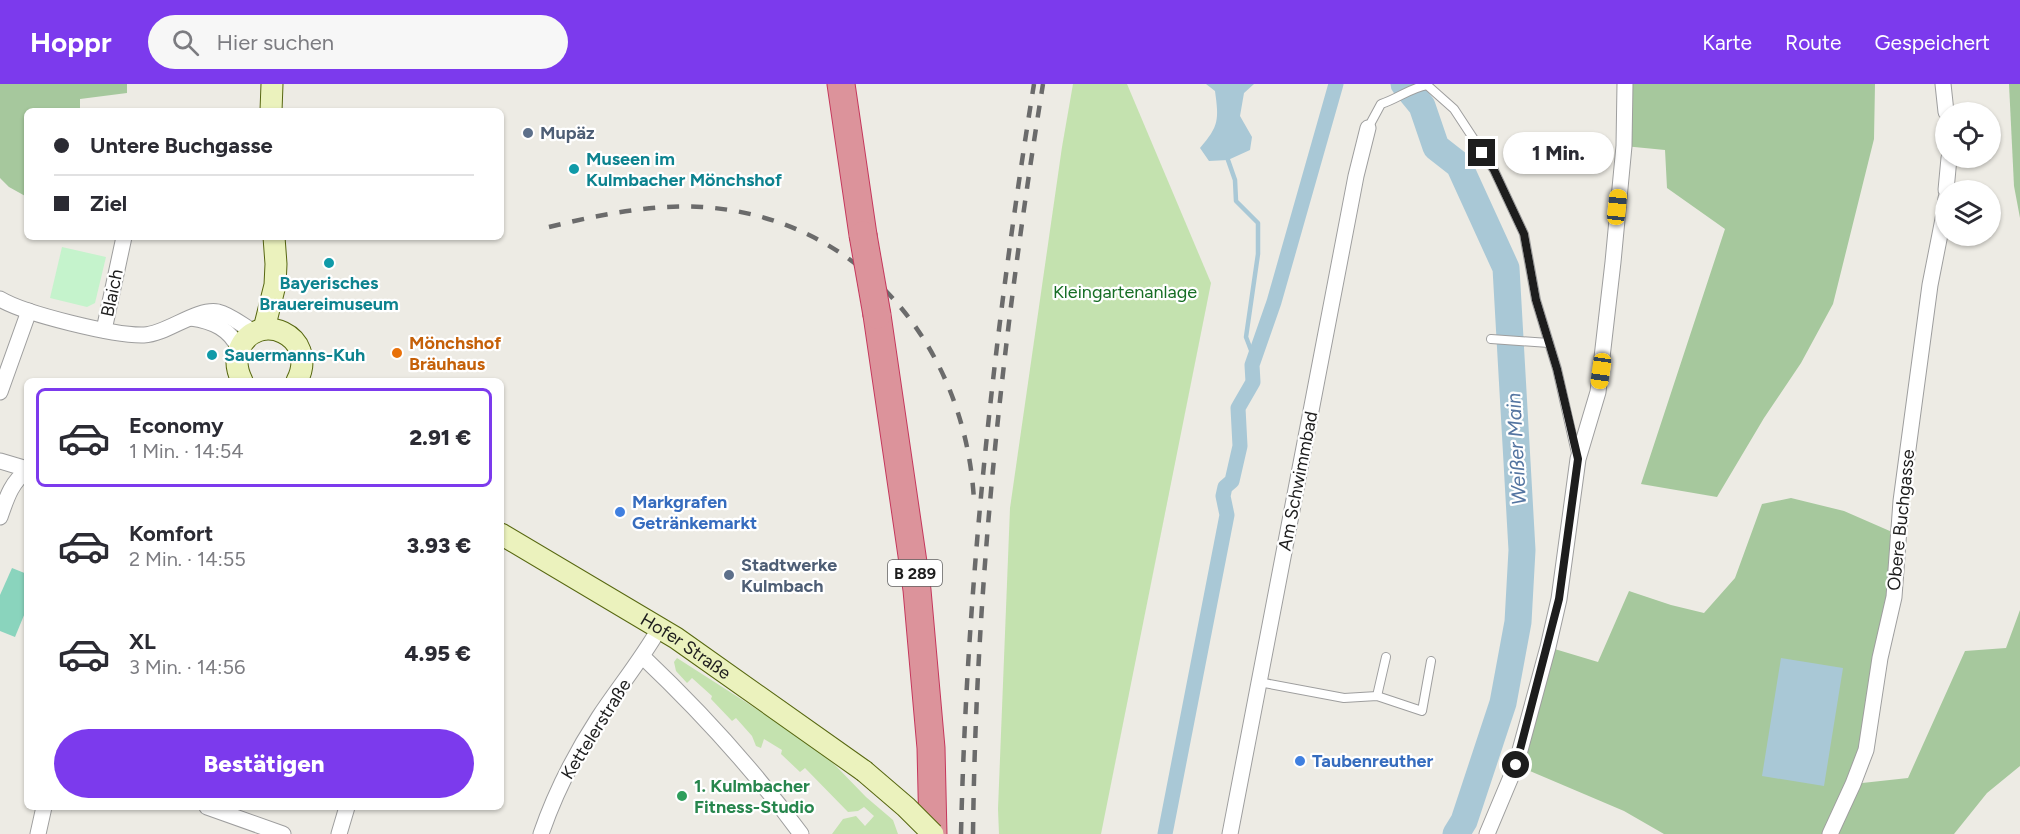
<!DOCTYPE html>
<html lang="de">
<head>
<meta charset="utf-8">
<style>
	body { margin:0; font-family:Figtree,sans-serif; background:#f7f7f7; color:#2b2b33; height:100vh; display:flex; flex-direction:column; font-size:22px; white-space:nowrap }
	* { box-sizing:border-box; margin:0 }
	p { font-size:20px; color:#7c7c81 }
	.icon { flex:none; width:33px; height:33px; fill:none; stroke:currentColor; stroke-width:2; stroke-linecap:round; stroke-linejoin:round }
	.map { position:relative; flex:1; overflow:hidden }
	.details { position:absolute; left:24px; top:294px; width:480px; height:432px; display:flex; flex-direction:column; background:#fff; border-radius:9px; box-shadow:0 2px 4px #0004 }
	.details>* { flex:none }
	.top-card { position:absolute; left:24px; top:24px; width:480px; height:132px; border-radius:9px; box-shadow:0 2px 4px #0004; display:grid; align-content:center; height:132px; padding:0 30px; background:#fff }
	.fabs { position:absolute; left:1935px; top:18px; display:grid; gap:12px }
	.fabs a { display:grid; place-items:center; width:66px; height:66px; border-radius:50%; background:#fff; box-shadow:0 2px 4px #0004; font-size:30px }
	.end { position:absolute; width:27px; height:27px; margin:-14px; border:8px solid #1d1d1d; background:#fff; box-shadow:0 0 0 3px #fff }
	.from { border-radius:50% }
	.bubble { position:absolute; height:42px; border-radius:21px; background:#fff; box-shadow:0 2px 4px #0004; font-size:20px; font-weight:800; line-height:42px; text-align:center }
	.car { position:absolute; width:18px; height:36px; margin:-18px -9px; border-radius:8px; box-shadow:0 0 4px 2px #0007; background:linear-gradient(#f5c518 24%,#345 0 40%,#f5c518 0 76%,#345 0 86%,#f5c518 0) }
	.top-card b { display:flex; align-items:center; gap:21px; height:57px; font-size:22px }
	.top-card b+b { border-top:2px solid #e1e1e2 }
	.top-card i { width:15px; height:15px; background:#2b2b33 }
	ul { padding:10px 0 0; list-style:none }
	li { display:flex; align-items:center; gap:18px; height:99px; margin:0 12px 9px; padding:0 18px; border:3px solid transparent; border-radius:9px }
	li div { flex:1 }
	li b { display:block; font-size:22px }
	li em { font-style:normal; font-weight:800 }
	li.on { border-color:#7c3aed }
	li>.icon { width:54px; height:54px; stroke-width:1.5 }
	.primary-button { display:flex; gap:12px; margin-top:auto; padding:12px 30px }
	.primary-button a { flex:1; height:69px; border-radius:36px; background:#7c3aed; color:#fff; font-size:24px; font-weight:800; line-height:69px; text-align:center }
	header { display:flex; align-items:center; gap:36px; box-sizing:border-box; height:84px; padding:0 30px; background:#7c3aed; color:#fff }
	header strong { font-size:28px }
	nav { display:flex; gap:33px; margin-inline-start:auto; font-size:21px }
	.search { width:420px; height:54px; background:#f7f7f7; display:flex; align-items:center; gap:15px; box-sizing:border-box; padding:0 21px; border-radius:33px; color:#7c7c81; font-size:22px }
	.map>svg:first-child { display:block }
	.grass { fill:#c4e2af }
	.forest { fill:#a6c89d }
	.park { fill:#c5f3cc }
	.pitch { fill:#8ad4bd }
	.water { fill:#a9c8d6 }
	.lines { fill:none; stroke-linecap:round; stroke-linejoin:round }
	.stream { stroke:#a9c8d6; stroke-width:4.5 }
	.canal { stroke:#a9c8d6; stroke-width:15 }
	.river { stroke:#a9c8d6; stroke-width:27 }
	.lane-casing { stroke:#9e9e9e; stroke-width:10 }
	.street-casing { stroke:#9e9e9e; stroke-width:17 }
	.secondary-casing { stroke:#576710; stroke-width:23 }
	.highway-casing { stroke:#c5375c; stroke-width:29 }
	.lane { stroke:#fff; stroke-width:8 }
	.street { stroke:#fff; stroke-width:15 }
	.secondary { stroke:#ebf2bd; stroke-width:21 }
	.highway { stroke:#dc939b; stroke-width:27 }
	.rail { stroke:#6b6b6b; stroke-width:4.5; stroke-dasharray:12 12; stroke-linecap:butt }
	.secondary-bridge-casing { stroke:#576710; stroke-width:23; stroke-linecap:butt }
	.highway-bridge-casing { stroke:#c5375c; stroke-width:29; stroke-linecap:butt }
	.secondary-bridge { stroke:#ebf2bd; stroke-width:21 }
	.highway-bridge { stroke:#dc939b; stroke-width:27 }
	.route { stroke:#1d1d1d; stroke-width:8 }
	.service-dot { fill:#5c6f8a; stroke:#fff; stroke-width:2 }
	.culture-dot { fill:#0f9aa8; stroke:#fff; stroke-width:2 }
	.food-dot { fill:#e8710a; stroke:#fff; stroke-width:2 }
	.shop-dot { fill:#3f7fe0; stroke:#fff; stroke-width:2 }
	.leisure-dot { fill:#2e9e5b; stroke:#fff; stroke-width:2 }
	.labels { text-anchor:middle; stroke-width:4.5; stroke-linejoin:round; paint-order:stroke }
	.shield { fill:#fff; stroke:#616161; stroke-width:1.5 }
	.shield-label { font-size:16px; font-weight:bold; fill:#1d1d1d }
	.service-label { font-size:18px; font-weight:bold; fill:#4e5e75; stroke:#fff; text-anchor:start }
	.culture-label { font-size:18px; font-weight:bold; fill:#0d838f; stroke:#fff; text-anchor:start }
	.park-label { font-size:18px; fill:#176e25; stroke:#fff }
	.street-label { font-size:18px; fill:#1d1d1d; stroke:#fff }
	.food-label { font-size:18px; font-weight:bold; fill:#c56008; stroke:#fff; text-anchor:start }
	.shop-label { font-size:18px; font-weight:bold; fill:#366cbe; stroke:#fff; text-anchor:start }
	.leisure-label { font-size:18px; font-weight:bold; fill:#27864d; stroke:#fff; text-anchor:start }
	.water-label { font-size:20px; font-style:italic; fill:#5475a1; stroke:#fff }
</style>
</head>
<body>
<header>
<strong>Hoppr</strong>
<div class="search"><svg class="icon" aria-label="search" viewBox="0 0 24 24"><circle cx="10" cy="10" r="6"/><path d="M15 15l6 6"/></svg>Hier suchen</div>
<nav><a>Karte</a><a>Route</a><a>Gespeichert</a></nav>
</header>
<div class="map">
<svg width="2020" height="750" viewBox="0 0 2020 750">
	<rect width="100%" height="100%" fill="#edebe4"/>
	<g class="grass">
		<polygon points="1073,0 1127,0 1211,199 1101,750 999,750 998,725 1010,424 1062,63"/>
		<polygon points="677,574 808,658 833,679 866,713 893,736 898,750 832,750 843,735 856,732 865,742 874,732 864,723 858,727 848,728 805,684 800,688 781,670 782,666 764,655 761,664 756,662 752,652 736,634 732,637 711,615 712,612 692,594 687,599 676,587 674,578"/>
	</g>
	<g class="forest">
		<polygon points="0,0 127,0 127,9 80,15 80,27 27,27 27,113 9,103 0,94"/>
		<polygon points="1625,0 1875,0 1874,55 1833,220 1801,279 1764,334 1717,413 1641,400 1725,145 1667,104 1665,66 1624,62"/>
		<polygon points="2009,0 2020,0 2020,134 2014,102"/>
		<polygon points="1791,414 1844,427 1899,451 1853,700 1908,694 1965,567 2006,564 2020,526 2020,682 1987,709 1954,750 1664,750 1624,727 1516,681 1548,563 1598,578 1629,507 1671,521 1704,529 1735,494 1762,420"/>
	</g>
	<polygon class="park" points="62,163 106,173 95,219 87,223 50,214"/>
	<polygon class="pitch" points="12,484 27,490 27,524 15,553 0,547 0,511"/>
	<g class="water">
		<path d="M1206 0H1254L1244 9 1240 32 1252 53 1250 66 1228 76 1209 77 1200 64C1219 42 1219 36 1215 7Z"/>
		<polygon points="1781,574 1843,584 1824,702 1762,692"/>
	</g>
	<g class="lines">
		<polyline class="stream" points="1228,76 1235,96 1236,117 1258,139 1258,170 1246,253 1254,274"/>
		<polyline class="canal" points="1165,750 1227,431 1223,412 1225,403 1232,397 1240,362 1238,324 1253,298 1252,281 1274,218 1336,0"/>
		<polyline class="river" points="1404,0 1422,22 1436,63 1459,81 1506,184 1522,466 1518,538 1503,619 1464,737 1456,750"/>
		<defs>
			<g id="lane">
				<path d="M1368 44 1381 20C1397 15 1410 4 1427 1L1454 25 1494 86 1524 150 1536 216 1557 285 1576 369"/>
				<polyline points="1491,255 1549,259"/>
				<polyline points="1259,598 1344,614 1377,612 1422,627 1431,577"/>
				<polyline points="1377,612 1386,573"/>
			</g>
			<g id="street">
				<polyline points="1943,0 1946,28"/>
				<polyline points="1946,106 1949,74"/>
				<path d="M0 215C25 230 115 252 144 251 167 250 196 224 218 228 231 231 243 242 254 248"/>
				<path d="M191 234C213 237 230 245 239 265"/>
				<polyline points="104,246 124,153"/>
				<polyline points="0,308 29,227"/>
				<polyline points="0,377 27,385"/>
				<path d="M0 433C6 416 11 398 27 387"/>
				<path d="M643 573C701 628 754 686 801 750"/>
				<polyline points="207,723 283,750"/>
				<polyline points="38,750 44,723"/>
				<polyline points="339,750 347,723"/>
				<path d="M541 750C555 709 575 670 599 633 619 603 641 576 659 545"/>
				<polyline points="1230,750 1356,92 1368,44"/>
				<polyline points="1487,750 1516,681 1548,563 1559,515 1578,375 1598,308 1613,178 1624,62 1625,0"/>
				<polyline points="1830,750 1853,700 1866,666 1880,574 1894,513 1901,417 1930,201 1944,130 1946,114"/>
			</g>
			<g id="secondary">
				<polyline points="271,27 272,0"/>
				<polyline points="264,245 275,201 276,180 274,153"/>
				<path d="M242 297C237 287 235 277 239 266 256 224 320 251 297 297"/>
				<path id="s1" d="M501 450 676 554 864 687"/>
			</g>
			<g id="highway">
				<polyline points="841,0 863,151"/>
				<polyline points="877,231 917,506 931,664 933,750"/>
			</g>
		</defs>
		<use href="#lane" class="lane-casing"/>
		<use href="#street" class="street-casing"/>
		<use href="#secondary" class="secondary-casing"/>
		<use href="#highway" class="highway-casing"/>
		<use href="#lane" class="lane"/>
		<use href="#street" class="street"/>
		<use href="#secondary" class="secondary"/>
		<use href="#highway" class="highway"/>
		<g class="rail">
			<path d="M549 143C598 131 651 120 702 123 861 133 966 264 974 417"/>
			<path d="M961 750C967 498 994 248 1034 0"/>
			<path d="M973 750C976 498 1003 248 1043 0"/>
		</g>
		<defs>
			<polyline id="secondary-bridge" points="864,687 906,723 933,750"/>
			<polyline id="highway-bridge" points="863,151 877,231"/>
		</defs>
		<use href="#secondary-bridge" class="secondary-bridge-casing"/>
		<use href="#highway-bridge" class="highway-bridge-casing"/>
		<use href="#secondary-bridge" class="secondary-bridge"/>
		<use href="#highway-bridge" class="highway-bridge"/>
	</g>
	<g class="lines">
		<polyline class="route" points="1482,69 1494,86 1524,150 1536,216 1557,285 1578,375 1559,515 1516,681"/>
	</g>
	<g class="service-dot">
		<circle cx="528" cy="49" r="6"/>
		<circle cx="729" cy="491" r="6"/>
	</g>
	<g class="culture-dot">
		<circle cx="574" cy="85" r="6"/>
		<circle cx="329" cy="179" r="6"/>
		<circle cx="212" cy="271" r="6"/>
	</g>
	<circle class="food-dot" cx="397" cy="269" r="6"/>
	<g class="shop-dot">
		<circle cx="620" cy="428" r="6"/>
		<circle cx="1300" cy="677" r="6"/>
	</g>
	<circle class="leisure-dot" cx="682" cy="712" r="6"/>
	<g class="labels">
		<rect class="shield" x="888" y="476" width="54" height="26" rx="4.5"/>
		<g class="shield-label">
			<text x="915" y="495">B 289</text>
		</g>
		<g class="service-label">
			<text x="540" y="55">Mupäz</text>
			<text x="741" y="487">Stadtwerke<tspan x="741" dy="21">Kulmbach</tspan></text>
		</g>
		<g class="culture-label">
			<text x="586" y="81">Museen im<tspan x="586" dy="21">Kulmbacher Mönchshof</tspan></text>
			<text x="329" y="205" text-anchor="middle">Bayerisches<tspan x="329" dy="21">Brauereimuseum</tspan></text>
			<text x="224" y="277">Sauermanns-Kuh</text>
		</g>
		<g class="park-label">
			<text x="1125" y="214">Kleingartenanlage</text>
		</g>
		<g class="street-label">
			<text transform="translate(112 209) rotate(-78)" y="6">Blaich</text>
			<text transform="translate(1298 397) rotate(-79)" y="6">Am Schwimmbad</text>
			<text transform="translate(1901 436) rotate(-84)" y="6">Obere Buchgasse</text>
			<text dy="6" stroke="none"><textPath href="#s1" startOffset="216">Hofer Straße</textPath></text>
			<text transform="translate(596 645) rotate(-58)" y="6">Kettelerstraße</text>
		</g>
		<g class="food-label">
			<text x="409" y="265">Mönchshof<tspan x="409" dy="21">Bräuhaus</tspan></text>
		</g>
		<g class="shop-label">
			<text x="632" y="424">Markgrafen<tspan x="632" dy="21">Getränkemarkt</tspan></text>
			<text x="1312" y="683">Taubenreuther</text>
		</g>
		<g class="leisure-label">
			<text x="694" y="708">1. Kulmbacher<tspan x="694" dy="21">Fitness-Studio</tspan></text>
		</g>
		<g class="water-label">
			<text transform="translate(1516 365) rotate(-93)" y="7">Weißer Main</text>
		</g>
	</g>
</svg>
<div class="fabs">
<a><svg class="icon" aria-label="locate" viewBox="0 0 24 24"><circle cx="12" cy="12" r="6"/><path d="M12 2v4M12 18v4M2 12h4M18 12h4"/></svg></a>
<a><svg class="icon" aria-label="layers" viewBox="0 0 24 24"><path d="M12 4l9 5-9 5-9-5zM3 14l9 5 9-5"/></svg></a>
</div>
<i class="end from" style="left:1516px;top:681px"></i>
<i class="end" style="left:1482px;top:69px"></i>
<div class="bubble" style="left:1503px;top:48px;width:111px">1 Min.</div>
<i class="car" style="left:1617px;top:123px;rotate:6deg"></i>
<i class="car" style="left:1601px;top:287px;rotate:188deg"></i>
<div class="top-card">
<b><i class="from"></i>Untere Buchgasse</b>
<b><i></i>Ziel</b>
</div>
<section class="details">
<ul>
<li class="on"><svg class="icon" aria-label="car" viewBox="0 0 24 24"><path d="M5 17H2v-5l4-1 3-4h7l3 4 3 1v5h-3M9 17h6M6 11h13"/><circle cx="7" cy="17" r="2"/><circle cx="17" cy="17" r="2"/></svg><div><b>Economy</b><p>1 Min. · 14:54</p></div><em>2.91 €</em></li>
<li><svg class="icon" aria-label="car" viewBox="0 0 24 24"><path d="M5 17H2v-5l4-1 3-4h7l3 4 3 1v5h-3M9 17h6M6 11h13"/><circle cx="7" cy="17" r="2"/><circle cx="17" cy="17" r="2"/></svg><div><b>Komfort</b><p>2 Min. · 14:55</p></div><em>3.93 €</em></li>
<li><svg class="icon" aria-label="car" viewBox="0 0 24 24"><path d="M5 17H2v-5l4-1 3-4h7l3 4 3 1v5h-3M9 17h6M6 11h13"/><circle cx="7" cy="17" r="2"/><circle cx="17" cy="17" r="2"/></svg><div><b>XL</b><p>3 Min. · 14:56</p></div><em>4.95 €</em></li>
</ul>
<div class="primary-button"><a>Bestätigen</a></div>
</section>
</div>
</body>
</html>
